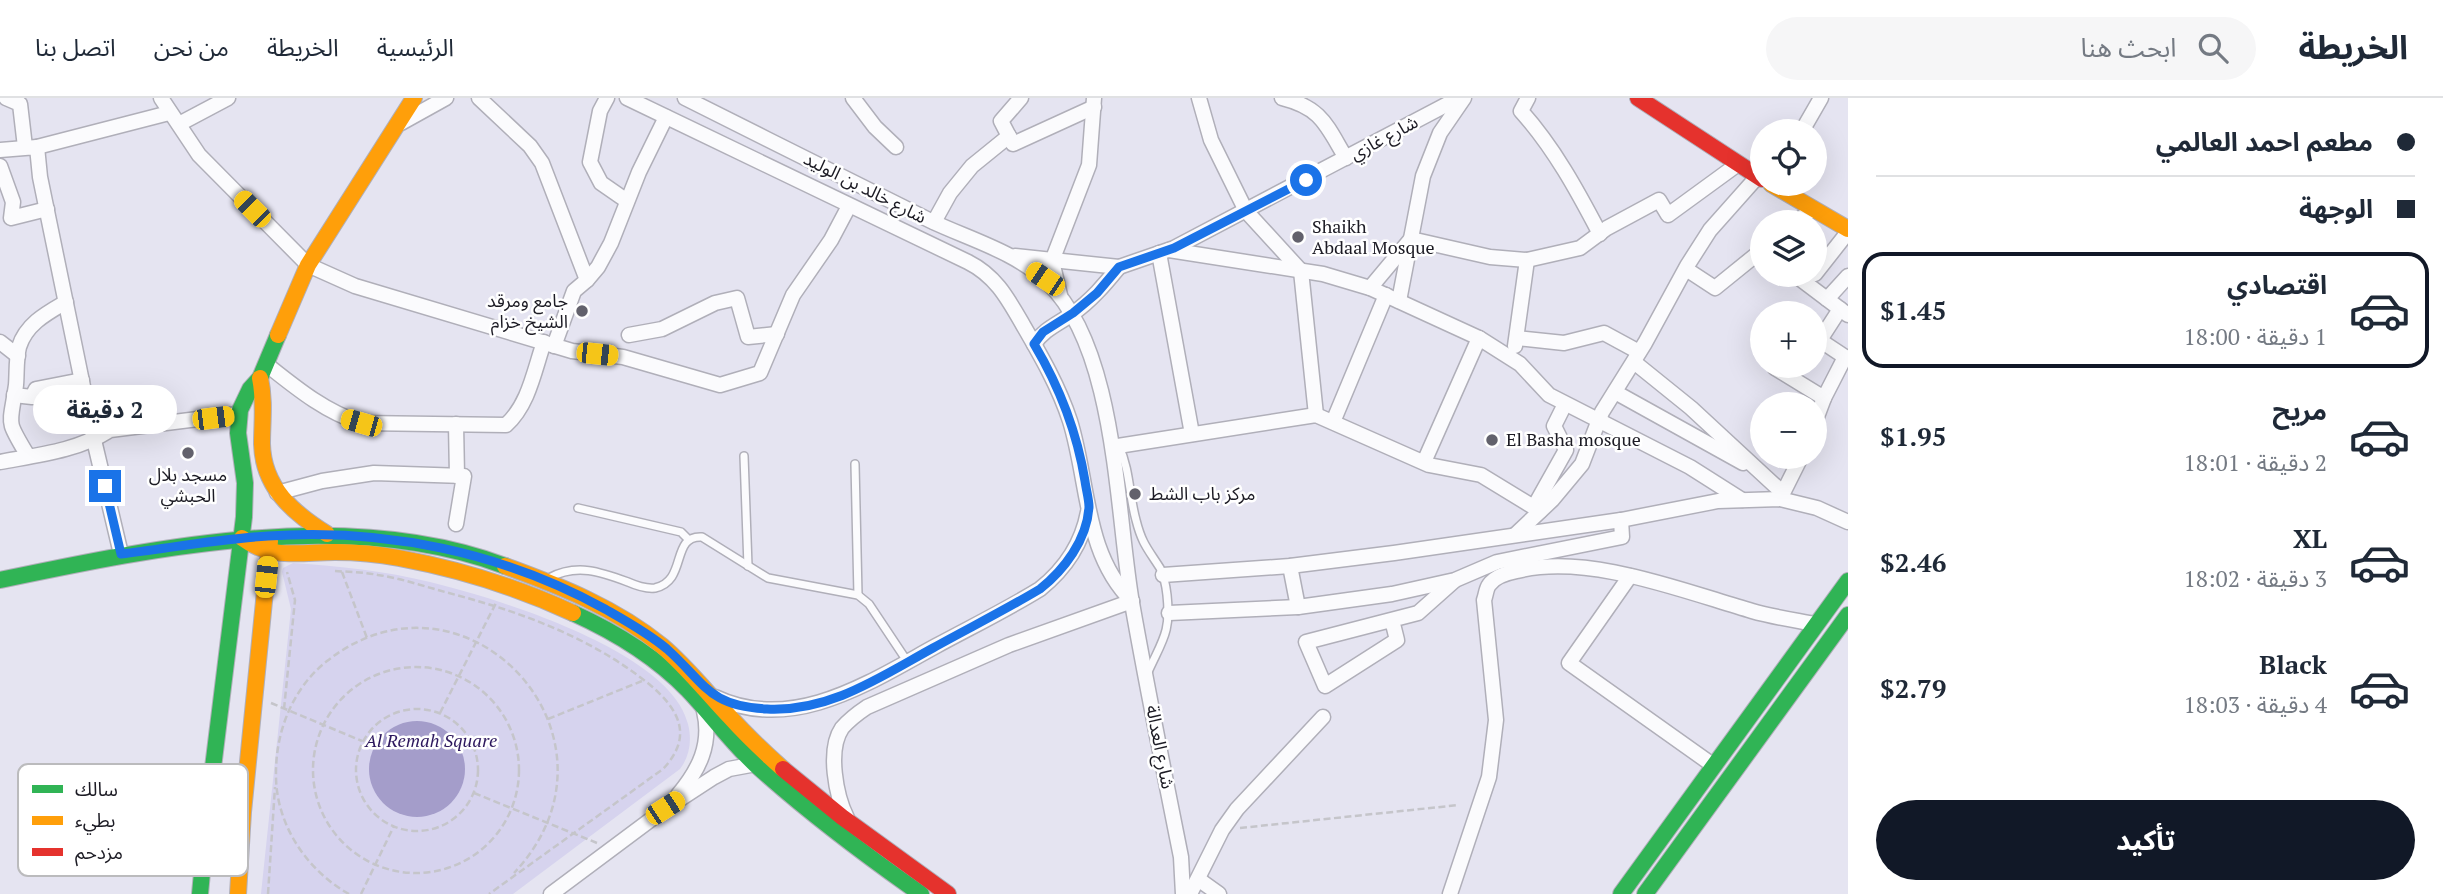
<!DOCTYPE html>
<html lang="ar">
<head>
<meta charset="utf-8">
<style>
	body { margin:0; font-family:"PT Serif","Noto Sans Arabic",serif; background:#f6f6f7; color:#1f2937; direction:rtl; height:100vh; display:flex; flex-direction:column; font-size:26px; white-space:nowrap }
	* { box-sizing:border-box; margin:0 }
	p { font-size:23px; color:#747a83 }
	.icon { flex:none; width:38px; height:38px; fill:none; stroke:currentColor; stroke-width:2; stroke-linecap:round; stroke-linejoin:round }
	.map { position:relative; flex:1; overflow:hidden; direction:ltr }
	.panel { display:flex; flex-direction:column; background:#fff; width:595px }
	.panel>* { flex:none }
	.banner { display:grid; align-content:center; height:154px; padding:0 28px; background:#fff }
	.tools { position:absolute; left:1750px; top:21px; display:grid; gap:14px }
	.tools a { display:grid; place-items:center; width:77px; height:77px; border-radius:50%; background:#fff; box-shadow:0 7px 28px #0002; font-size:35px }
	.end { position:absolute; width:32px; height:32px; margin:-16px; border:9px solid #1a73e8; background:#fff; box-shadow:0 0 0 4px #fff }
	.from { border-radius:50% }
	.bubble { position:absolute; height:49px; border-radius:24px; background:#fff; box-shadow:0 7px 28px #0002; font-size:23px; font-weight:700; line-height:49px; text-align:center; direction:rtl }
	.car { position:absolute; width:21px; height:42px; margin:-21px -10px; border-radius:9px; box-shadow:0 0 5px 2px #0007; background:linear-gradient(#f5c518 24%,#345 0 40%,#f5c518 0 76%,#345 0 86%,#f5c518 0) }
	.banner b { display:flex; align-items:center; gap:24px; height:66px; font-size:26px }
	.banner b+b { border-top:2px solid #e0e1e3 }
	.banner i { width:18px; height:18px; background:#1f2937 }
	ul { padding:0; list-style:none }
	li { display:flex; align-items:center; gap:21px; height:116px; margin:0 14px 10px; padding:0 14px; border:4px solid transparent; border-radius:21px }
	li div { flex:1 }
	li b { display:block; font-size:26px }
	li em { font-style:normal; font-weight:700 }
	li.current { border-color:#111827 }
	li>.icon { width:63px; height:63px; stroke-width:1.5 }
	.cta { display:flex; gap:14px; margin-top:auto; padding:14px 28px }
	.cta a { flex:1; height:80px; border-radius:42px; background:#111827; color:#fff; font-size:28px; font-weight:700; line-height:80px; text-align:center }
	header { display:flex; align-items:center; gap:42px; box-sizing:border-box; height:98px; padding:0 35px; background:#fff; border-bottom:2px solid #e0e1e3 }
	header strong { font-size:33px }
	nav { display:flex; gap:38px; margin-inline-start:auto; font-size:24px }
	.search { width:490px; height:63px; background:#f6f6f7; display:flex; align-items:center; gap:18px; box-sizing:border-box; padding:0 24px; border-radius:38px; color:#747a83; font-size:26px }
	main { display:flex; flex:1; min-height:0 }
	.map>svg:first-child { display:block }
	.green { fill:#d6d3ee }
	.water { fill:#a49dca }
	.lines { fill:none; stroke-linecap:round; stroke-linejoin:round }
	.lane-casing { stroke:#b0afb9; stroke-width:10 }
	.street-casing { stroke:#b0afb9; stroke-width:17 }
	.fast-casing { stroke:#b0afb9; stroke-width:18 }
	.slow-casing { stroke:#b0afb9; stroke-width:18 }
	.jam-casing { stroke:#b0afb9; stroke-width:18 }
	.path { stroke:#c5c5ca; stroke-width:2.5; stroke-dasharray:7 3.5; stroke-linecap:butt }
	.lane { stroke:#fbfbfd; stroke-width:7 }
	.street { stroke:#fbfbfd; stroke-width:14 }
	.fast { stroke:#30b455; stroke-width:16 }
	.slow { stroke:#ff9f0a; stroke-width:16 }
	.jam { stroke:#e5322d; stroke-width:16 }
	.route { stroke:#1a73e8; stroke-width:9 }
	.poi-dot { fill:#62616c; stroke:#fff; stroke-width:2.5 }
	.labels { text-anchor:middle; stroke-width:5; stroke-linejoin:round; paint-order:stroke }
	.street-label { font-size:18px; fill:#1c1b24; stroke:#fff }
	.poi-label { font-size:18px; fill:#1c1b24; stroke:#fff; text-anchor:start }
	.park-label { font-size:18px; font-style:italic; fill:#2c175d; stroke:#fff }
	.key { fill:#fff; stroke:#bbbbbd; stroke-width:2 }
	.key-label { font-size:19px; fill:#1c1b24 }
</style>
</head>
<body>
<header>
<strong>الخريطة</strong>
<div class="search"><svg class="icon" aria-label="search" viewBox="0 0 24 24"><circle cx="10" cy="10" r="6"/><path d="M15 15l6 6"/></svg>ابحث هنا</div>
<nav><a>الرئيسية</a><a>الخريطة</a><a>من نحن</a><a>اتصل بنا</a></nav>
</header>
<main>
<section class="panel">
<div class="banner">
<b><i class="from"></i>مطعم احمد العالمي</b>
<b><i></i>الوجهة</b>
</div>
<ul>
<li class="current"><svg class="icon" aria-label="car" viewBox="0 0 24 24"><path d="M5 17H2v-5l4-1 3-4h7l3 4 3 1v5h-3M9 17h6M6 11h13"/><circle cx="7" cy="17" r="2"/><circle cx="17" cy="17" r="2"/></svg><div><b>اقتصادي</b><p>1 دقيقة · 18:00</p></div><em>$1.45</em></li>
<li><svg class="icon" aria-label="car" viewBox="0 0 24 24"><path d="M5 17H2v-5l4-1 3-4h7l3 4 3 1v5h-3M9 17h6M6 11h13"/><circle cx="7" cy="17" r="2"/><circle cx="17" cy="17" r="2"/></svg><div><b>مريح</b><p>2 دقيقة · 18:01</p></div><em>$1.95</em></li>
<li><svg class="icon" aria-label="car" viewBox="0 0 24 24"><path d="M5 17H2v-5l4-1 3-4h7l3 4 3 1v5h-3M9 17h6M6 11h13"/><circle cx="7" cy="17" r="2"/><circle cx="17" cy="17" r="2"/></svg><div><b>XL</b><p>3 دقيقة · 18:02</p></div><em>$2.46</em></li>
<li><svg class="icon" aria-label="car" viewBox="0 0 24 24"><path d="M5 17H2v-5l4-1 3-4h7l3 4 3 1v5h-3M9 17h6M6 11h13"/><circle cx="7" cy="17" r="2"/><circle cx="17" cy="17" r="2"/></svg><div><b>Black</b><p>4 دقيقة · 18:03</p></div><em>$2.79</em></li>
</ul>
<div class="cta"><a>تأكيد</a></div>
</section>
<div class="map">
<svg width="1848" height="796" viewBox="0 0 1848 796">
	<rect width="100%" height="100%" fill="#e5e4f1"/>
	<path class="green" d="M293 465C339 468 385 473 430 484 496 500 671 553 688 626 692 642 690 658 680 671L513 796H261L291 511 282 474 283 470Z"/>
	<circle class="water" cx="417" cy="671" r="48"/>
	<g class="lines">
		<defs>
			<g id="lane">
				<path d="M1119 348C1130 372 1129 397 1136 422 1142 446 1148 451 1160 470 1164 478 1166 488 1167 497 1171 534 1163 541 1148 574"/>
				<polyline points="744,358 748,468"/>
				<polyline points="855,366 858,497"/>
				<polyline points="578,410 681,434 689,442"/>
				<path d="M549 480C577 465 601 474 628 484 637 488 645 491 655 490 688 483 670 437 702 439L768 480 858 497 869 506 907 563"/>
			</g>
			<g id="street">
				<polyline points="6,0 20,6 25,49"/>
				<polyline points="161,0 199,57 308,167 355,188 572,253 623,259 720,287 760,275 793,197 831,142 849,108"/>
				<polyline points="479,0 530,48 542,65 587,182"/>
				<polyline points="607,0 600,13 590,64 601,85 627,103"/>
				<path d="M627 0 968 164C996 178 1008 201 1023 227 1041 258 1059 289 1070 323 1089 384 1084 456 1132 503"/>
				<path d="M685 0C767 41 848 82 931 123 969 141 1016 154 1047 184 1117 250 1116 413 1132 505 1147 590 1164 674 1181 759L1183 796"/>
				<polyline points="853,0 875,29 896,49"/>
				<polyline points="1021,0 1001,23 1013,46 1094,9"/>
				<polyline points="1199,0 1211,42 1246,113 1301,173 1316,317"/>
				<path d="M1282 0C1322 10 1326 27 1346 60"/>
				<path d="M1528 0 1521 13C1554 50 1577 92 1600 136"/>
				<polyline points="401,25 446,0"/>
				<polyline points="179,26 228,0"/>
				<polyline points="1802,33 1821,0"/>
				<polyline points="37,49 169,15"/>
				<polyline points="0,52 37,49 40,79 94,342 121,456"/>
				<polyline points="0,68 13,104 11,120 47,111"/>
				<polyline points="934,124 950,95 972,68 1009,38"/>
				<polyline points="1796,124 1813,111"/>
				<polyline points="1169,152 1323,176 1370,190 1479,240 1520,266 1549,297 1690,369 1742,402"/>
				<polyline points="1159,155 1192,336"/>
				<polyline points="1015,158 1119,169 1174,150 1459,0"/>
				<polyline points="1686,171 1715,190 1762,152"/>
				<polyline points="1815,176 1848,134"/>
				<polyline points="1795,177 1848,217"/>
				<polyline points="1370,190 1411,141 1490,159 1527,162 1580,150 1607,130 1659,102 1668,117 1738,66"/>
				<polyline points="1060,197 1052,163 1089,67 1094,0"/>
				<polyline points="1827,201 1848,178"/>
				<polyline points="1399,203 1423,78 1440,35 1464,0"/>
				<polyline points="629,237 662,231 715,205 737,200 748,239 777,236"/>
				<polyline points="1815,239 1848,261"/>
				<polyline points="1517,240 1564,245 1604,235 1639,254"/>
				<polyline points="1820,242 1840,211"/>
				<polyline points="0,244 18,258"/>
				<path d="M1034 246C1044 231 1058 226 1072 216 1091 203 1105 186 1119 169"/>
				<polyline points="554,248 574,193 587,182 598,169 611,145 639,74 666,19"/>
				<polyline points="1515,248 1527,162"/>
				<polyline points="1634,264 1691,310 1783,395"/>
				<path d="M266 266C295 289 325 314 361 325L506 327C529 306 534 273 544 244"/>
				<polyline points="1775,268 1775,270 1824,300 1845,259"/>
				<polyline points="1615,294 1743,365"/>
				<polyline points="14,297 32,299 36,291 82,282"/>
				<polyline points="1333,324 1386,197"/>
				<polyline points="1815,324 1824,300"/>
				<polyline points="456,326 457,378"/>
				<polyline points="1118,348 1316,317 1429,367 1481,377 1540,413"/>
				<path d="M28 358C5 320 10 329 16 287 17 275 16 261 19 249 26 226 47 215 66 204"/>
				<path d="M0 364C38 357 77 353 110 332L238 316"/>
				<polyline points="1424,364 1479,240"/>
				<polyline points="277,395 322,383 374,375 464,378 456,426"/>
				<polyline points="1780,401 1801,359"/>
				<polyline points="1534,409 1566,352 1554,328 1565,306"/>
				<polyline points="1515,437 1552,402 1582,366 1602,314 1645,245 1687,168 1710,132 1758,78"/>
				<polyline points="1290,468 1298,509"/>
				<polyline points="1163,477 1290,468 1394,455 1621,422 1718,403 1780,401 1817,410 1848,424"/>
				<polyline points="1630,478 1569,565 1714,668"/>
				<polyline points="1169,515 1298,509 1392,496 1455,482 1497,464 1622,439 1621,422"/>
				<polyline points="1392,522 1397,542 1325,588 1306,544 1418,515 1454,483"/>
				<path d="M715 599C793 636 870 584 936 548 971 529 1006 512 1040 491 1065 471 1082 446 1088 414"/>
				<path d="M678 697C699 672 712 646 704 613"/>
				<path d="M847 720C836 698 827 652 842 630 849 622 858 615 867 609L1009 547 1132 503"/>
				<polyline points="1198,781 1219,796"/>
				<polyline points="551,796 665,711 714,679 729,671 756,666"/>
				<polyline points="1190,796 1222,732 1237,711 1323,619"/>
				<path d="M1450 796 1489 679 1496 622 1484 502C1486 497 1486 491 1489 487 1495 478 1507 475 1517 473 1588 455 1683 493 1752 513 1773 519 1794 522 1815 526"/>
			</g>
			<g id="fast">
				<path d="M0 482C158 449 348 409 505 468"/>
				<path d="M573 515C615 534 655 558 688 592 711 616 731 644 756 667 808 714 864 756 921 796"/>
				<polyline points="200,796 208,710 244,419 245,385 238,335 240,312 250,291 260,280 278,237"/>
				<polyline points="1621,796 1848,483"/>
				<polyline points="1645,796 1848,517"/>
			</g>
			<g id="slow">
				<polyline points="1771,86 1848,131"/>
				<polyline points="278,237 308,167 414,0"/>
				<path d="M260 280C265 303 262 324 262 346 263 389 293 415 327 436"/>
				<path d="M242 440C271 462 301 454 335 454 356 454 378 456 399 460 458 471 517 489 573 515"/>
				<path d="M505 468C560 488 616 510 662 548 687 569 707 595 729 618 746 637 764 654 783 671"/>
				<polyline points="238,796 243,714 270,443"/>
			</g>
			<g id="jam">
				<polyline points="1638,0 1762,81"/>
				<polyline points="783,671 842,719 948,796"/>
			</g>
		</defs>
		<use href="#lane" class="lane-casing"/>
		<use href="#street" class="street-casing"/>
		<use href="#fast" class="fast-casing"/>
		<use href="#slow" class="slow-casing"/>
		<use href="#jam" class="jam-casing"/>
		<g class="path">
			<path d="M335 473C349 474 364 474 378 477 400 480 423 488 445 494 518 513 589 538 649 586 679 611 694 638 663 671L489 796"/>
			<polyline points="342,474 367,540"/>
			<circle cx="416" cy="672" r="103"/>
			<polyline points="271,605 362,643"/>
			<circle cx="417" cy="672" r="61"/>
			<polyline points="284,611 295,502 287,474"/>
			<polyline points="440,615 497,503"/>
			<polyline points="548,621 642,583"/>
			<polyline points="474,695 597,745"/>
			<polyline points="1240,730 1459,707"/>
			<polyline points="268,796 275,689"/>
			<path d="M349 796C306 772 275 725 276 675 276 632 293 590 327 563 467 453 640 641 514 775"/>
			<polyline points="361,796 394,728"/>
		</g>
		<use href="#lane" class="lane"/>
		<use href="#street" class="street"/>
		<use href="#fast" class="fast"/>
		<use href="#slow" class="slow"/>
		<use href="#jam" class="jam"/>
	</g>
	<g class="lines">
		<path class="route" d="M105 388 121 456C170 450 219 441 268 438 385 430 502 454 605 511 626 523 648 535 667 551 706 586 708 608 767 611 830 614 880 579 933 550 969 530 1005 512 1040 491 1064 472 1087 442 1089 409 1089 401 1086 391 1085 383 1077 334 1059 288 1034 246L1043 234 1073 215 1097 195 1119 169 1174 150 1306 82"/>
	</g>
	<g class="poi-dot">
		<circle cx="1298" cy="139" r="7"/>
		<circle cx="582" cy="213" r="7"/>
		<circle cx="1492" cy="342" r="7"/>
		<circle cx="188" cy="355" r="7"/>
		<circle cx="1135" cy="396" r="7"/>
	</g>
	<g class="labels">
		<g class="street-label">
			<text transform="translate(1384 40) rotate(-28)" y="6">شارع غازي</text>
			<text transform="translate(865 90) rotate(27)" y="6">شارع خالد بن الوليد</text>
			<text transform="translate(1160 649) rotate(79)" y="6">شارع العدالة</text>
		</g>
		<g class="poi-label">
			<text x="1312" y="135">Shaikh<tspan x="1312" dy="21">Abdaal Mosque</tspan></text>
			<text x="568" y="209" text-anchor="end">جامع ومرقد<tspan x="568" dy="21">الشيخ خزام</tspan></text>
			<text x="1506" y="348">El Basha mosque</text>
			<text x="188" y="383" text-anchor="middle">مسجد بلال<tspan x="188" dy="21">الحبشي</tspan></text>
			<text x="1149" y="402">مركز باب الشط</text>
		</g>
		<g class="park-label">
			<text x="431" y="649">Al Remah Square</text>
		</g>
	</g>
	<rect x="18" y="666" width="230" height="112" rx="10" class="key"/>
	<rect x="32" y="687" width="31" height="8" fill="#30b455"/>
	<rect x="32" y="718" width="31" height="9" fill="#ff9f0a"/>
	<rect x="32" y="750" width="31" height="8" fill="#e5322d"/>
	<g class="key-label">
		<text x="75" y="698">سالك</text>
		<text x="75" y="729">بطيء</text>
		<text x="75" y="761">مزدحم</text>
	</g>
</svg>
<div class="tools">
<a><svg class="icon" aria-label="locate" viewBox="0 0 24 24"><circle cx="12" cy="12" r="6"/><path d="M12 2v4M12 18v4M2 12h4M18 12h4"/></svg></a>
<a><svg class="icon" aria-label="layers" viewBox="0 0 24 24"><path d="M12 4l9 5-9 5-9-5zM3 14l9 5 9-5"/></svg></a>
<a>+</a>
<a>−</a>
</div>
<i class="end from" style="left:1306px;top:82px"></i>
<i class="end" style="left:105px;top:388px"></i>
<div class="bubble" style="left:33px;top:287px;width:144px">2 دقيقة</div>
<i class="car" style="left:252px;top:111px;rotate:315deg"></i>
<i class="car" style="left:1045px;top:181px;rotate:304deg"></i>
<i class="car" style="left:597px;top:256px;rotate:96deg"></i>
<i class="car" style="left:213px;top:320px;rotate:83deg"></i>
<i class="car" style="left:361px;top:325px;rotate:286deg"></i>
<i class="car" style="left:266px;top:479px;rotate:6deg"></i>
<i class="car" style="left:665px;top:710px;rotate:57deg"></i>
</div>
</main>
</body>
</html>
